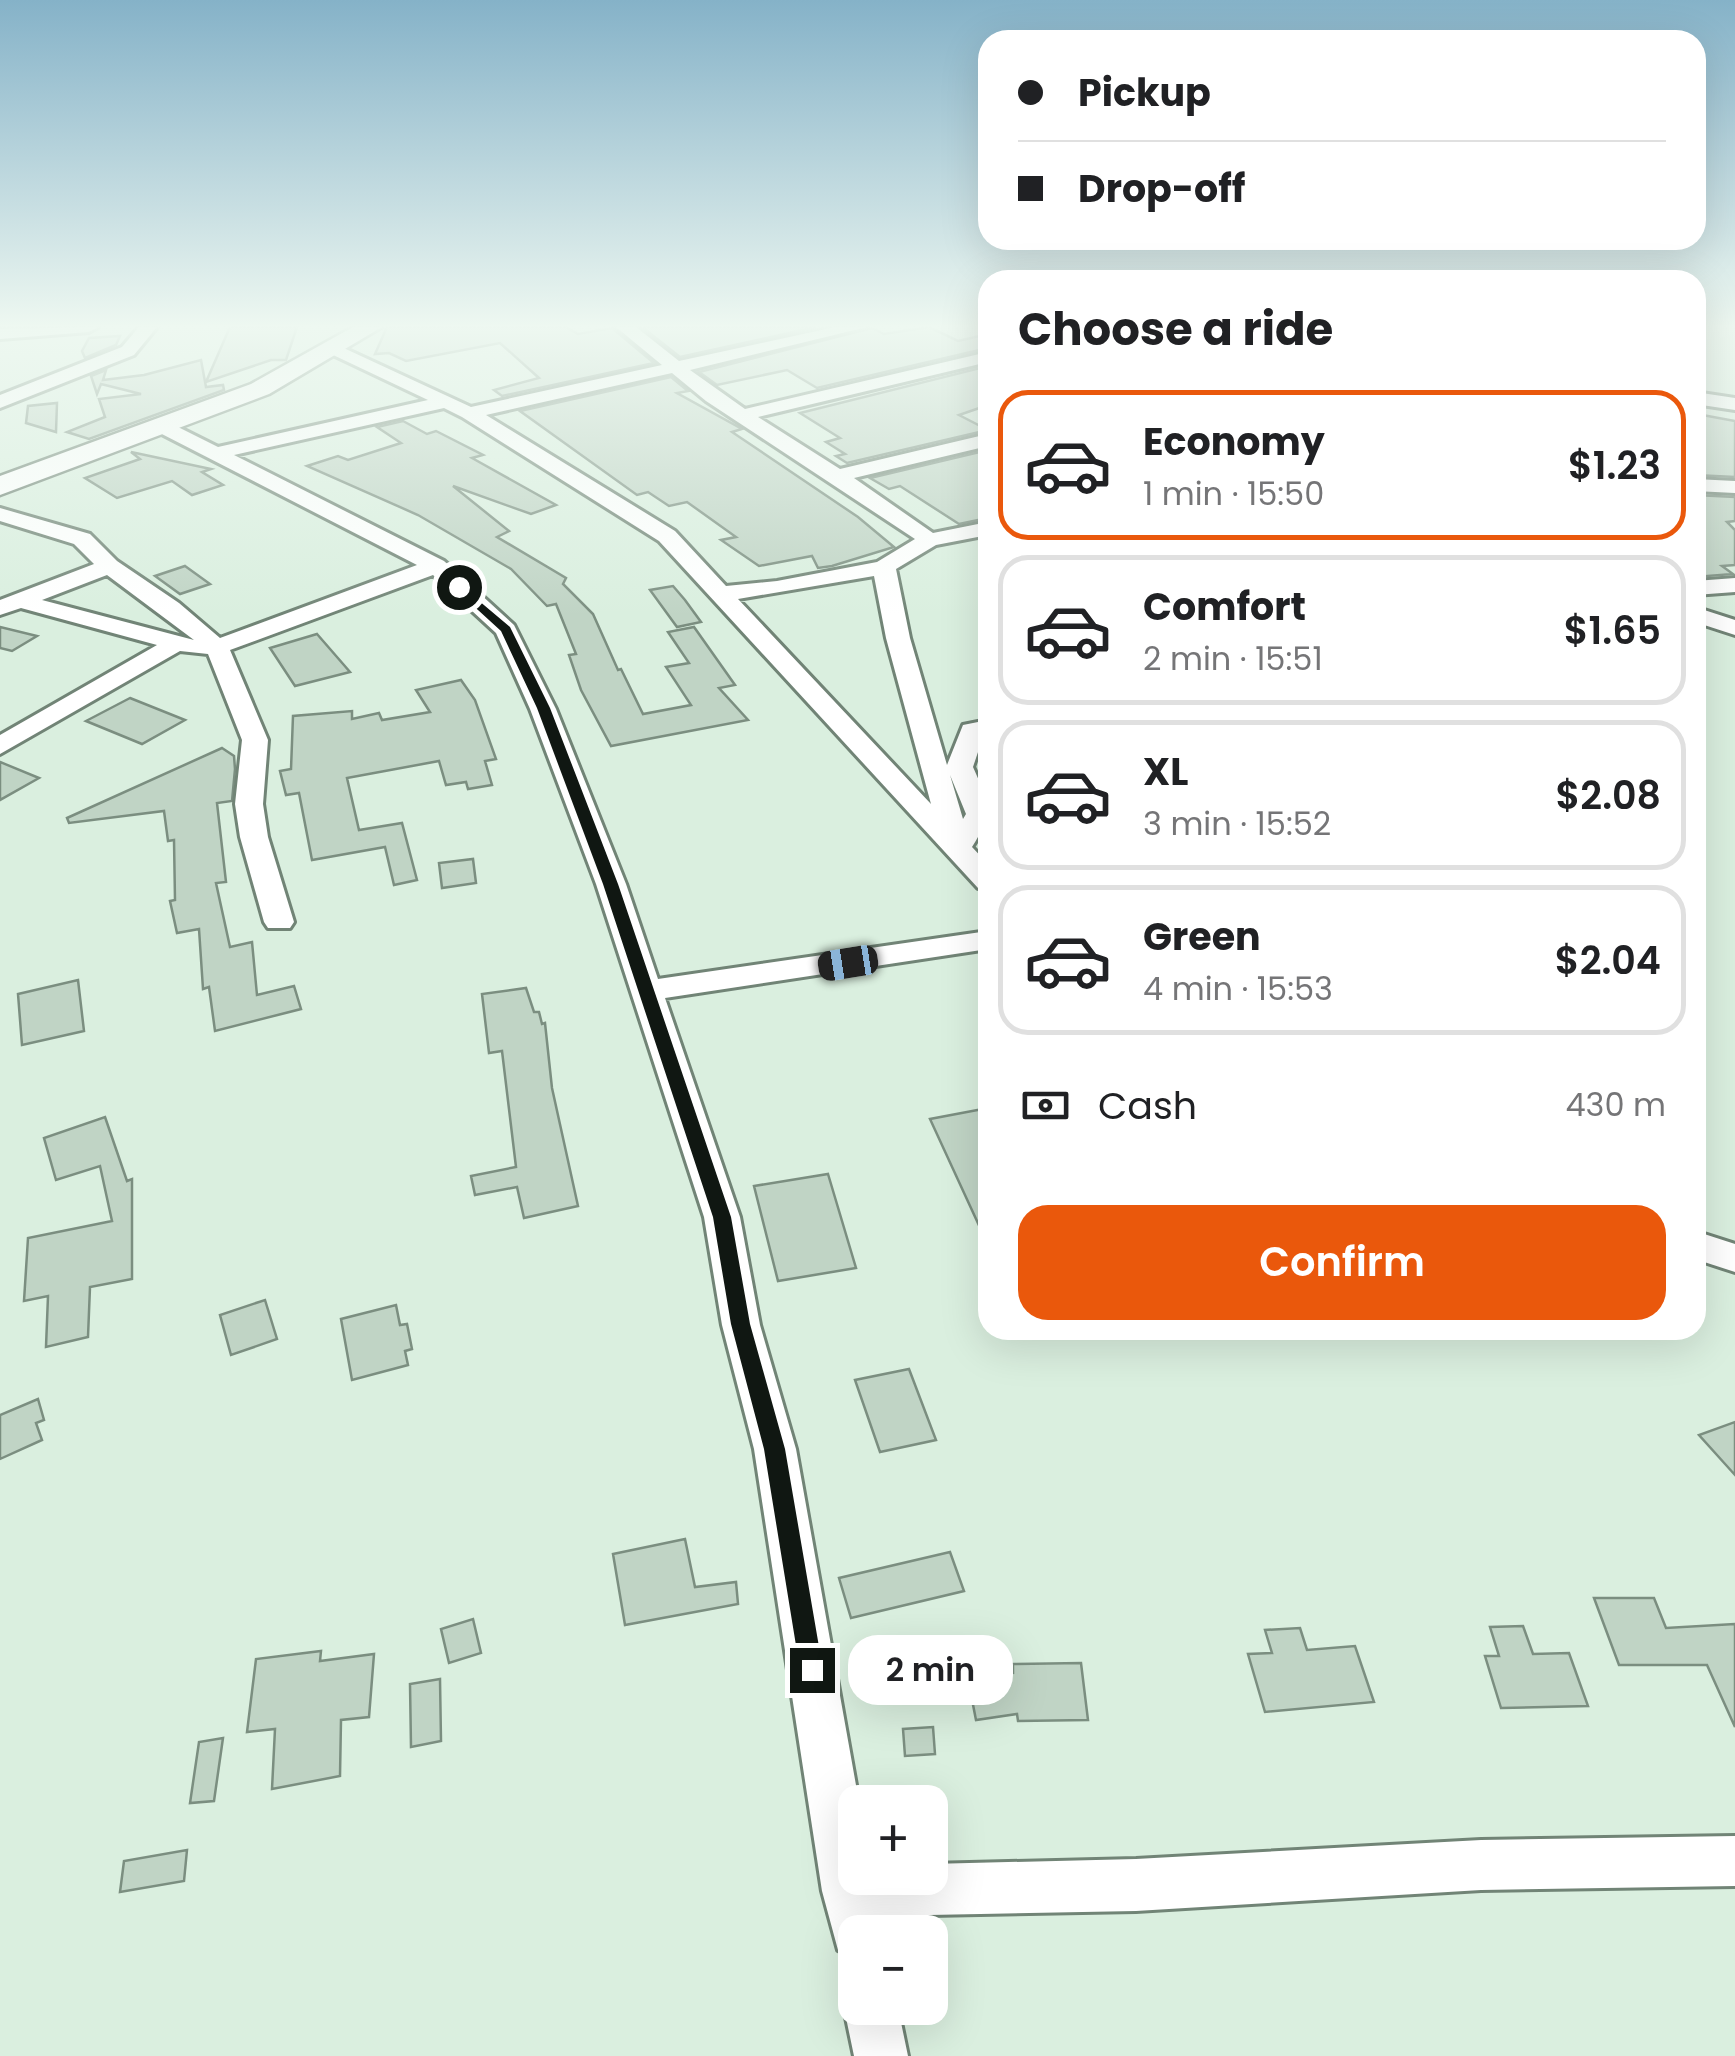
<!DOCTYPE html>
<html lang="en">
<head>
<meta charset="utf-8">
<style>
	body { margin:0; font-family:Poppins,sans-serif; background:#f6f6f6; color:#202124; height:100vh; display:flex; flex-direction:column; font-size:38px; white-space:nowrap }
	* { box-sizing:border-box; margin:0 }
	p { font-size:32px; color:#757577 }
	.icon { flex:none; width:55px; height:55px; fill:none; stroke:currentColor; stroke-width:2; stroke-linecap:round; stroke-linejoin:round }
	.map { position:relative; flex:1; overflow:hidden }
	.details { position:absolute; left:978px; top:270px; width:728px; height:1070px; display:flex; flex-direction:column; background:#fff; border-radius:30px; box-shadow:0 10px 40px #0002 }
	.details>* { flex:none }
	.guide { position:absolute; left:978px; top:30px; width:728px; height:220px; border-radius:30px; box-shadow:0 10px 40px #0002; display:grid; align-content:center; height:220px; padding:0 40px; background:#fff }
	.controls { position:absolute; left:838px; top:1785px; display:grid; gap:20px }
	.controls a { display:grid; place-items:center; width:110px; height:110px; border-radius:20px; background:#fff; box-shadow:0 10px 40px #0002; font-size:50px }
	.end { position:absolute; width:45px; height:45px; margin:-22px; border:12px solid #101712; background:#fff; box-shadow:0 0 0 5px #fff }
	.from { border-radius:50% }
	.bubble { position:absolute; height:70px; border-radius:30px; background:#fff; box-shadow:0 10px 40px #0002; font-size:32px; font-weight:600; line-height:70px; text-align:center }
	.car { position:absolute; width:30px; height:60px; margin:-30px -15px; border-radius:12px; box-shadow:0 0 8px 2px #0007; background:linear-gradient(#222 24%,#8ab4d8 0 40%,#222 0 76%,#8ab4d8 0 86%,#222 0) }
	.guide b { display:flex; align-items:center; gap:35px; height:95px; font-size:38px }
	.guide b+b { border-top:2px solid #e0e0e0 }
	.guide i { width:25px; height:25px; background:#202124 }
	ul { padding:0; list-style:none }
	li { display:flex; align-items:center; gap:30px; height:150px; margin:0 20px 15px; padding:0 20px; border:5px solid #e0e0e0; border-radius:30px }
	li div { flex:1 }
	li b { display:block; font-size:38px }
	li em { font-style:normal; font-weight:600 }
	li.selected { border-color:#ea580c }
	li>.icon { width:90px; height:90px; stroke-width:1.5 }
	h2 { padding:0 40px; font-size:45px; line-height:120px }
	.pay { display:flex; align-items:center; gap:25px; height:110px; padding:0 40px; font-size:38px }
	.pay p { margin-inline-start:auto }
	.button { display:flex; gap:20px; margin-top:auto; padding:20px 40px }
	.button a { flex:1; height:115px; border-radius:30px; background:#ea580c; color:#fff; font-size:40px; font-weight:600; line-height:115px; text-align:center }
	.map>svg:first-child { display:block }
	.building { fill:#c0d4c5; stroke:#7b8e80; stroke-width:2.5 }
	.lines { fill:none; stroke-linecap:round; stroke-linejoin:round }
	.street-casing { stroke:#718476; stroke-width:6 }
	.secondary-casing { stroke:#718476; stroke-width:5 }
	.street { fill:#fff; fill-rule:evenodd }
	.secondary { fill:#fff; fill-rule:evenodd }
	.route { fill:#101712 }
</style>
</head>
<body>
<div class="map">
<svg width="1735" height="2056" viewBox="0 0 1735 2056">
	<rect width="100%" height="100%" fill="#daefdf"/>
	<g class="building">
		<polygon points="230,327 297,327 286,360 271,360 206,382"/>
		<polygon points="387,327 566,327 578,334 612,328 654,363 502,396 494,390 539,378 500,343 406,361 389,353 375,354"/>
		<polygon points="642,327 816,327 680,357"/>
		<polygon points="929,327 958,341 988,334 988,348 817,388 787,370 717,385 699,372 872,328 884,334"/>
		<polygon points="120,336 116,345 85,358 82,351 89,338"/>
		<polygon points="201,360 206,387 223,385 224,390 89,439 67,432 105,417 99,399 141,394 101,384 97,394 91,376 106,370 103,380 144,375"/>
		<polygon points="988,366 988,405 959,415 988,430 847,463 836,456 845,454 826,442 840,438 800,413"/>
		<polygon points="671,377 688,391 677,393 742,429 732,432 858,517 894,547 832,566 818,568 812,556 759,566 721,540 736,537 687,502 669,506 648,492 637,495 520,411"/>
		<polygon points="57,403 56,432 26,423 28,406"/>
		<polygon points="1697,414 1735,421 1735,477 1695,475"/>
		<polygon points="403,421 427,434 436,431 483,455 472,458 556,505 531,514 453,486 509,531 497,537 566,578 563,584 593,614 618,670 621,669 643,714 691,705 666,667 689,663 668,632 694,627 735,685 719,688 748,720 611,746 581,690 569,655 576,654 556,604 547,606 511,569 418,515 307,466 338,456 348,460 401,443 377,427"/>
		<polygon points="988,450 988,518 983,519 959,524 900,486 889,489 870,478"/>
		<polygon points="131,452 211,469 202,472 223,485 192,495 172,481 117,498 85,478 140,459"/>
		<polygon points="1695,495 1735,497 1735,521 1727,522 1735,530 1735,565 1722,566 1733,574 1695,577"/>
		<polygon points="185,566 210,584 180,594 155,576"/>
		<polygon points="673,586 685,600 701,622 677,627 650,590"/>
		<polygon points="0,627 37,636 12,651 0,648"/>
		<polygon points="317,634 350,672 295,686 270,648"/>
		<polygon points="461,680 475,700 496,759 485,761 492,785 468,789 466,782 446,785 439,761 347,778 359,830 402,823 417,880 394,885 385,847 312,860 299,793 286,795 280,771 291,769 293,716 352,711 352,719 379,713 382,720 430,712 416,690"/>
		<polygon points="130,698 185,720 142,744 86,721"/>
		<polygon points="222,748 234,756 235,769 232,801 217,803 226,882 216,883 230,947 252,942 257,995 294,986 301,1009 215,1031 209,987 203,989 199,929 177,933 170,901 175,900 174,840 168,841 164,811 69,823 67,818"/>
		<polygon points="0,762 39,778 0,800"/>
		<polygon points="473,859 476,883 442,888 439,863"/>
		<polygon points="78,980 84,1031 22,1045 18,994"/>
		<polygon points="526,988 534,1012 539,1012 542,1024 545,1023 552,1088 578,1206 524,1218 517,1187 475,1195 471,1176 516,1167 502,1051 489,1053 482,994"/>
		<polygon points="988,1108 988,1245 930,1119"/>
		<polygon points="105,1117 127,1181 132,1179 132,1279 90,1287 88,1337 46,1347 48,1296 24,1301 28,1238 112,1221 100,1166 56,1180 44,1138"/>
		<polygon points="828,1174 856,1268 778,1281 754,1186"/>
		<polygon points="265,1300 277,1339 231,1355 220,1315"/>
		<polygon points="396,1305 400,1325 407,1324 412,1349 405,1351 408,1365 352,1380 341,1319"/>
		<polygon points="909,1369 936,1440 880,1452 855,1380"/>
		<polygon points="38,1399 44,1420 36,1423 42,1440 0,1459 0,1415"/>
		<polygon points="1735,1422 1735,1475 1699,1435"/>
		<polygon points="685,1539 695,1587 736,1582 738,1604 625,1625 613,1554"/>
		<polygon points="950,1552 964,1591 851,1618 839,1578"/>
		<polygon points="1594,1598 1654,1598 1666,1628 1735,1624 1735,1727 1707,1665 1619,1665"/>
		<polygon points="473,1619 481,1653 449,1663 441,1629"/>
		<polygon points="1523,1626 1533,1654 1569,1653 1588,1706 1501,1708 1485,1656 1499,1656 1490,1627"/>
		<polygon points="1300,1628 1307,1650 1355,1646 1374,1702 1265,1712 1248,1654 1272,1653 1265,1630"/>
		<polygon points="321,1651 320,1661 374,1654 369,1717 341,1720 340,1776 272,1789 275,1729 247,1732 256,1659"/>
		<polygon points="1081,1663 1088,1720 1018,1721 1017,1714 976,1720 968,1679 1013,1673 1013,1664"/>
		<polygon points="440,1679 441,1741 411,1747 410,1684"/>
		<polygon points="933,1727 935,1754 905,1756 903,1729"/>
		<polygon points="223,1738 214,1801 190,1803 199,1742"/>
		<polygon points="187,1850 184,1881 120,1892 124,1861"/>
	</g>
	<g class="lines">
		<defs>
			<g id="street">
				<polygon points="98,327 89,332 0,339 0,329"/>
				<polygon points="139,327 157,327 134,355 0,408 0,395 122,347"/>
				<path d="M616 327H636L679 361 835 327H867L690 370 745 409 988 352V362L758 417 840 469 988 434V446L854 478 933 533 988 522V535L936 545 896 569 910 638 947 765 963 725 988 720V736L983 737 973 767C989 803 994 813 972 847L988 864V891L978 888 659 541 462 417 444 408 234 455 444 561 514 625 556 709 626 884 658 979 988 931V949L665 998 740 1217 760 1325 796 1449 859 1802H855V1878H930V1864L1136 1859 1481 1840 1735 1836V1886L1481 1890 1136 1911 879 1916 882 1932H855V1958L838 1950 822 1891 754 1449 722 1325 704 1217 596 884 530 709 496 633 433 575 230 650 268 740 263 804 268 837 294 922 290 928H268L264 922 240 837 235 804 242 740 208 654 180 651 0 754V735L157 645 21 608 0 615V600L94 564 74 544 0 521V508L90 534 117 561 179 603 220 638 417 565 156 431V423H170L218 447 428 400 329 353V345L335 344 471 407 662 365ZM672 373 706 401 915 539 877 562 777 581 726 586 675 531 486 415ZM107 575 194 640 42 600ZM874 576 886 638 931 804 738 599ZM950 775 966 814 963 819Z"/>
				<polygon points="1695,392 1735,398 1735,410 1695,404"/>
				<polygon points="1695,479 1735,481 1735,493 1695,491"/>
				<polygon points="1735,578 1735,592 1695,595 1695,581"/>
				<polygon points="1695,607 1735,620 1735,635 1695,622"/>
				<polygon points="1695,1231 1735,1244 1735,1272 1695,1259"/>
				<polygon points="855,1988 855,2008 898,2008 908,2056 854,2056 844,2008"/>
			</g>
			<polygon id="secondary" points="353,327 382,327 269,394 0,495 0,476 251,384"/>
		</defs>
		<use href="#street" class="street-casing"/>
		<use href="#secondary" class="secondary-casing"/>
		<use href="#street" class="street"/>
		<use href="#secondary" class="secondary"/>
	</g>
	<linearGradient id="sky" x2="0" y2="1"><stop stop-color="#85b2c8"/><stop offset="0.53" stop-color="#eef8f1"/><stop offset="1" stop-color="#eef8f1" stop-opacity="0"/></linearGradient>
	<rect width="1735" height="615" fill="url(#sky)"/>
	<polygon class="route" points="459,584 510,627 550,708 618,884 731,1217 750,1324 785,1449 823,1670 820,1678 812,1681 803,1678 800,1670 764,1449 731,1324 713,1217 603,884 537,708 501,631 455,589"/>
</svg>
<div class="controls">
<a>+</a>
<a>−</a>
</div>
<i class="end from" style="left:459px;top:587px"></i>
<i class="end" style="left:812px;top:1670px"></i>
<div class="bubble" style="left:848px;top:1635px;width:165px">2 min</div>
<i class="car" style="left:848px;top:963px;rotate:261deg"></i>
<div class="guide">
<b><i class="from"></i>Pickup</b>
<b><i></i>Drop-off</b>
</div>
<section class="details">
<h2>Choose a ride</h2>
<ul>
<li class="selected"><svg class="icon" aria-label="car" viewBox="0 0 24 24"><path d="M5 17H2v-5l4-1 3-4h7l3 4 3 1v5h-3M9 17h6M6 11h13"/><circle cx="7" cy="17" r="2"/><circle cx="17" cy="17" r="2"/></svg><div><b>Economy</b><p>1 min · 15:50</p></div><em>$1.23</em></li>
<li><svg class="icon" aria-label="car" viewBox="0 0 24 24"><path d="M5 17H2v-5l4-1 3-4h7l3 4 3 1v5h-3M9 17h6M6 11h13"/><circle cx="7" cy="17" r="2"/><circle cx="17" cy="17" r="2"/></svg><div><b>Comfort</b><p>2 min · 15:51</p></div><em>$1.65</em></li>
<li><svg class="icon" aria-label="car" viewBox="0 0 24 24"><path d="M5 17H2v-5l4-1 3-4h7l3 4 3 1v5h-3M9 17h6M6 11h13"/><circle cx="7" cy="17" r="2"/><circle cx="17" cy="17" r="2"/></svg><div><b>XL</b><p>3 min · 15:52</p></div><em>$2.08</em></li>
<li><svg class="icon" aria-label="car" viewBox="0 0 24 24"><path d="M5 17H2v-5l4-1 3-4h7l3 4 3 1v5h-3M9 17h6M6 11h13"/><circle cx="7" cy="17" r="2"/><circle cx="17" cy="17" r="2"/></svg><div><b>Green</b><p>4 min · 15:53</p></div><em>$2.04</em></li>
</ul>
<div class="pay"><svg class="icon" aria-label="cash" viewBox="0 0 24 24"><path d="M3 7h18v10H3z"/><circle cx="12" cy="12" r="2"/></svg>Cash<p>430 m</p></div>
<div class="button"><a>Confirm</a></div>
</section>
</div>
</body>
</html>
